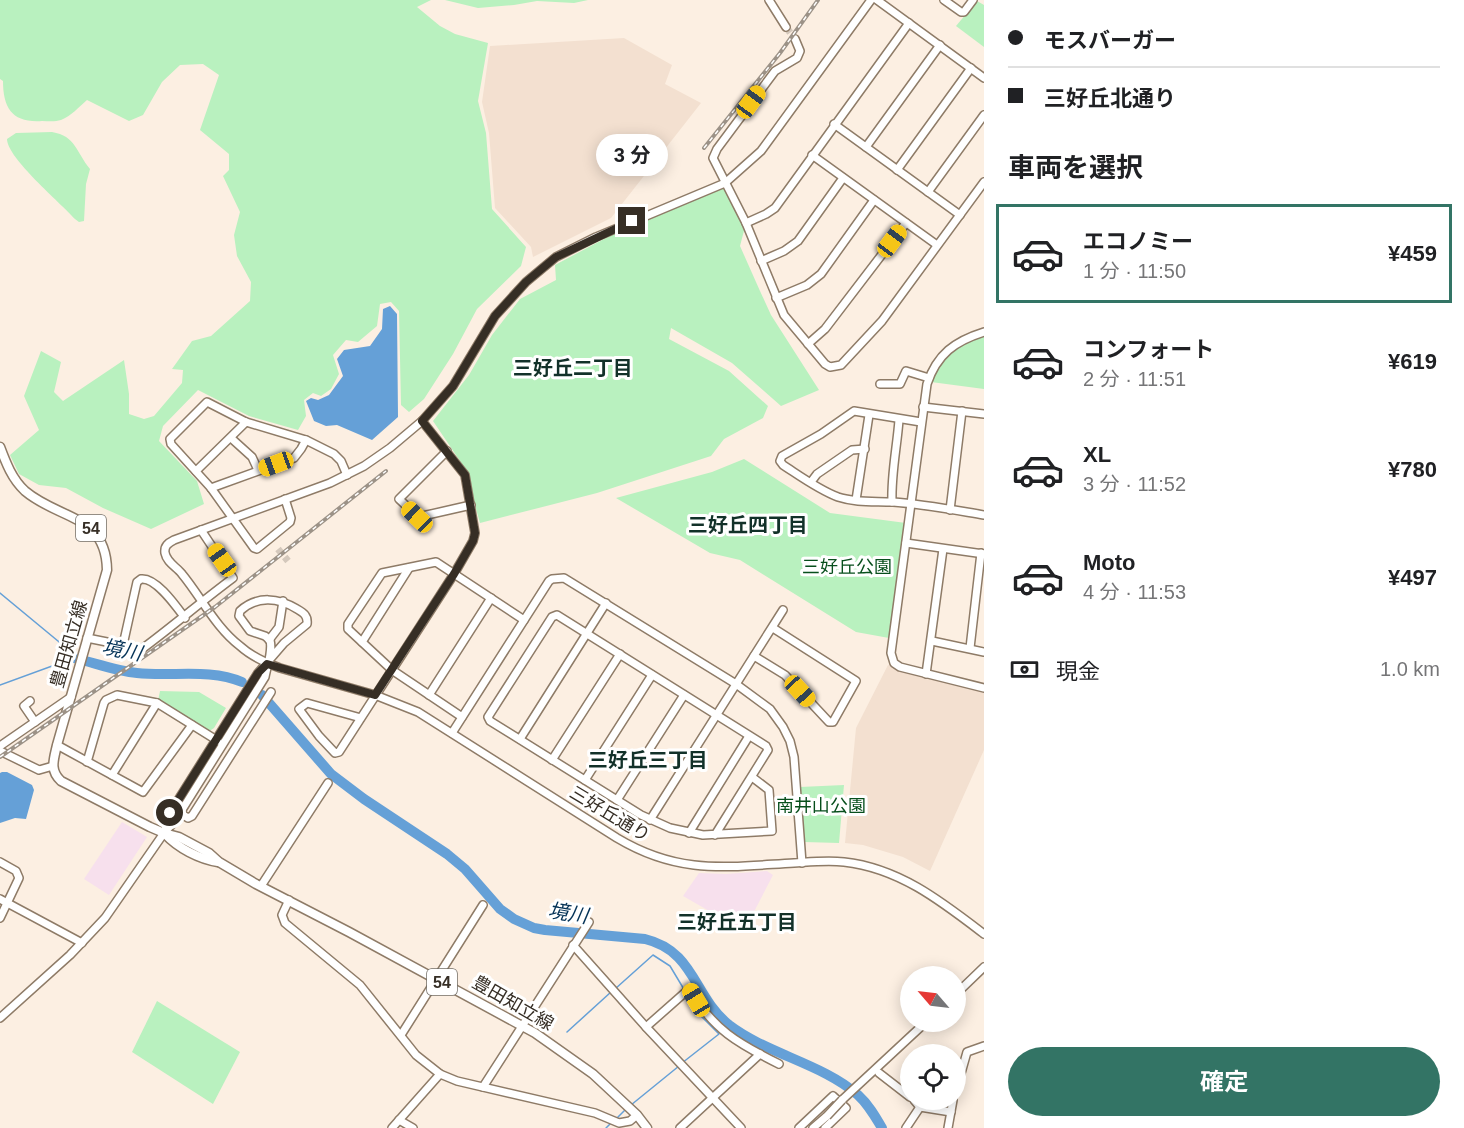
<!DOCTYPE html>
<html lang="ja">
<head>
<meta charset="utf-8">
<style>
	body { margin:0; font-family:Helvetica,"Noto Sans JP",sans-serif; background:#f6f6f6; color:#202124; height:100vh; display:flex; flex-direction:column; font-size:22px; white-space:nowrap }
	* { box-sizing:border-box; margin:0 }
	p { font-size:20px; color:#757577 }
	.icon { flex:none; width:33px; height:33px; fill:none; stroke:currentColor; stroke-width:2; stroke-linecap:round; stroke-linejoin:round }
	.map { position:relative; flex:1; overflow:hidden }
	.sheet { display:flex; flex-direction:column; background:#fff; width:480px }
	.sheet>* { flex:none }
	.banner { display:grid; align-content:center; height:132px; padding:0 24px; background:#fff }
	.needle { width:39px; rotate:298deg }
	.buttons { position:absolute; left:900px; top:966px; display:grid; gap:12px }
	.buttons a { display:grid; place-items:center; width:66px; height:66px; border-radius:50%; background:#fff; box-shadow:0 3px 15px #0003; font-size:30px }
	.end { position:absolute; width:27px; height:27px; margin:-14px; border:8px solid #362e25; background:#fff; box-shadow:0 0 0 3px #fff }
	.from { border-radius:50% }
	.bubble { position:absolute; height:42px; border-radius:21px; background:#fff; box-shadow:0 3px 15px #0003; font-size:20px; font-weight:700; line-height:42px; text-align:center }
	.car { position:absolute; width:18px; height:36px; margin:-18px -9px; border-radius:8px; box-shadow:0 0 4px 2px #0007; background:linear-gradient(#f5c518 24%,#345 0 40%,#f5c518 0 76%,#345 0 86%,#f5c518 0) }
	.banner b { display:flex; align-items:center; gap:21px; height:57px; font-size:22px }
	.banner b+b { border-top:2px solid #e0e0e0 }
	.banner i { width:15px; height:15px; background:#202124 }
	ul { padding:0; list-style:none }
	li { display:flex; align-items:center; gap:18px; height:99px; margin:0 12px 9px; padding:0 12px; border:3px solid transparent; border-radius:0px }
	li div { flex:1 }
	li b { display:block; font-size:22px }
	li em { font-style:normal; font-weight:700 }
	li.current { border-color:#337465 }
	li>.icon { width:54px; height:54px; stroke-width:1.5 }
	h2 { padding:0 24px; font-size:27px; line-height:72px }
	.pay { display:flex; align-items:center; gap:15px; height:66px; padding:0 24px; font-size:22px }
	.pay p { margin-inline-start:auto }
	.button { display:flex; gap:12px; margin-top:auto; padding:12px 24px }
	.button a { flex:1; height:69px; border-radius:36px; background:#337465; color:#fff; font-size:24px; font-weight:700; line-height:69px; text-align:center }
	main { display:flex; flex:1; min-height:0 }
	.map>svg:first-child { display:block }
	.commercial { fill:#f7e0ed }
	.education { fill:#f3e0d0 }
	.green { fill:#b9f1bf }
	.water { fill:#65a0d7 }
	.lines { fill:none; stroke-linecap:round; stroke-linejoin:round }
	.stream { stroke:#65a0d7; stroke-width:1.5 }
	.river { stroke:#65a0d7; stroke-width:10 }
	.minor-tunnel { stroke:#d4c8bc; stroke-width:7; stroke-dasharray:7 3.5; stroke-linecap:butt }
	.minor-casing { stroke:#8e7b67; stroke-width:10 }
	.major-casing { stroke:#8e7b67; stroke-width:11 }
	.minor { stroke:#fff; stroke-width:7 }
	.major { stroke:#fff; stroke-width:8 }
	.rail-casing { stroke:#9c9287; stroke-width:4 }
	.rail { stroke:#fff; stroke-width:1.5; stroke-dasharray:4.5; stroke-linecap:butt }
	.minor-bridge-casing { stroke:#8e7b67; stroke-width:10; stroke-linecap:butt }
	.minor-bridge { stroke:#fff; stroke-width:7 }
	.route { stroke:#362e25; stroke-width:8 }
	.labels { text-anchor:middle; stroke-width:6; stroke-linejoin:round; paint-order:stroke }
	.shield { fill:#fff; stroke:#726d66; stroke-width:1.5 }
	.shield-label { font-size:16px; font-weight:bold; fill:#362e25 }
	.park-label { font-size:18px; fill:#074f1c; stroke:#fff }
	.street-label { font-size:18px; fill:#362e25; stroke:#fff }
	.neighbourhood-label { font-size:20px; font-weight:bold; fill:#123129; stroke:#fff }
	.water-label { font-size:20px; font-style:italic; fill:#053357; stroke:#fff }
</style>
</head>
<body>
<main>
<div class="map">
<svg width="984" height="1128" viewBox="0 0 984 1128">
	<rect width="100%" height="100%" fill="#fcefe2"/>
	<g class="commercial">
		<polygon points="122,822 147,837 109,895 84,879"/>
		<polygon points="767,871 773,875 744,931 683,896 699,873 726,874"/>
	</g>
	<g class="education">
		<polygon points="624,38 672,65 665,84 701,103 611,218 533,257 531,247 495,208 489,133 482,102 490,46"/>
		<polygon points="888,665 984,690 984,750 930,871 903,857 863,845 845,843 856,728"/>
	</g>
	<g class="green">
		<path d="M0 0H431L417 7 440 26 455 34 488 43 478 101 486 133 492 209 526 247 521 266 477 309 453 354 424 399 409 412 401 405 399 311 391 302 380 304 377 326 358 342 346 340 333 355 339 374 331 389 321 396 313 393 304 400 306 416 298 430 249 416 198 390 163 426 159 441 197 481 204 504 151 529 103 508 66 488 39 485 19 474 10 455 39 430 24 396 41 351 61 362 54 392 63 401 124 360 129 394V414L144 419 154 416 182 383 183 370 172 369 192 341 211 336 250 301 251 282 237 256 234 235 240 212 223 176 229 170V154L200 130 219 75 203 64 180 65 162 82 143 115 129 121 87 100C79 107 71 116 61 120 55 122 48 121 42 121 13 123 3 109 3 81L0 79Z"/>
		<polygon points="445,0 664,0 588,0 574,3 537,1 514,5 478,8"/>
		<polygon points="977,1 984,5 984,47 956,26"/>
		<path d="M52 132C76 136 76 152 90 169L86 184 84 221 79 222 75 219C61 203 7 158 7 139L16 133Z"/>
		<polygon points="724,187 746,223 740,246 760,291 771,315 819,390 781,406 732,363 671,328 669,339 729,371 768,406 763,418 724,439 711,456 597,493 480,523 464,467 433,421 469,375 492,335 520,299 556,280 555,265 666,206"/>
		<path d="M984 331V389L931 382C939 355 961 343 984 331Z"/>
		<polygon points="744,459 830,513 906,523 889,638 856,632 740,560 710,553 616,498 712,472"/>
		<polygon points="160,691 199,692 226,708 214,728 208,732 158,701"/>
		<polygon points="844,785 839,843 804,842 800,787"/>
		<polygon points="157,1001 240,1052 213,1104 132,1052"/>
	</g>
	<g class="water">
		<polygon points="390,306 397,314 398,417 372,440 337,425 326,426 314,421 306,401 311,398 318,400 329,395 343,376 337,359 344,350 370,346 382,329 383,309"/>
		<polygon points="2,772 7,772 32,785 34,790 26,819 15,818 0,823 0,773"/>
	</g>
	<g class="lines">
		<g class="stream">
			<polyline points="0,593 64,646 74,658 0,685"/>
			<polyline points="615,989 653,955 670,966 685,991"/>
			<polyline points="567,1032 611,992"/>
			<polyline points="682,1063 719,1034 700,1015 687,995"/>
			<polyline points="631,1105 679,1066"/>
			<polyline points="616,1119 625,1110"/>
			<polyline points="606,1128 612,1122"/>
		</g>
		<g class="river">
			<path d="M74 658C95 663 116 671 137 673 172 677 209 668 242 682"/>
			<path d="M262 695 331 774 364 799 447 854 465 869 500 909 514 919 534 928 545 930 645 939C695 951 693 996 729 1025 767 1054 823 1064 858 1095 868 1104 875 1116 882 1128"/>
		</g>
		<g class="minor-tunnel">
			<polyline points="786,27 795,39"/>
			<polyline points="278,549 288,561"/>
		</g>
		<defs>
			<g id="minor">
				<polyline points="769,0 786,27"/>
				<path d="M871 0 761 151 725 183 596 237 556 257 526 282 495 316 453 386 422 421 390 448 364 466 330 483 174 540C168 543 164 546 165 553 167 563 177 567 182 574 201 597 216 628 240 646 251 656 266 663 280 668L375 695 418 712 617 838C679 875 725 867 794 863 810 862 827 860 844 862 899 868 941 901 984 934"/>
				<polyline points="877,0 984,78"/>
				<polyline points="944,0 961,12 964,12 973,0"/>
				<polyline points="795,39 800,51 797,58 775,71 717,149 713,158 746,223 784,315 825,364 830,367 841,365 882,321 984,182"/>
				<polyline points="834,124 960,215"/>
				<polyline points="866,147 940,45"/>
				<polyline points="812,155 937,245"/>
				<polyline points="897,170 971,68"/>
				<polyline points="928,192 984,115"/>
				<polyline points="746,223 766,214 775,208 909,23"/>
				<polyline points="761,261 784,251 798,241 843,178"/>
				<polyline points="776,298 807,285 821,274 874,200"/>
				<path d="M984 332C955 341 937 354 927 384L891 653 894 663 900 667 984 688"/>
				<polyline points="808,344 825,329 906,223"/>
				<polyline points="880,384 900,384 906,371 929,378"/>
				<polyline points="923,407 984,414"/>
				<path d="M921 422 854 411 821 434 782 456 780 461 783 465C800 476 819 490 838 497 856 503 875 501 893 502 923 504 954 510 984 515"/>
				<polyline points="231,438 252,457 258,470"/>
				<polyline points="447,451 399,499 418,517 471,505"/>
				<polyline points="196,471 246,422"/>
				<polyline points="811,482 817,474 852,450 865,449"/>
				<polyline points="211,488 294,458 301,449 306,440"/>
				<polyline points="285,499 291,518 290,522 257,549 254,548 211,488 171,444 170,439 207,402 246,422 306,440 334,454 341,461 347,475"/>
				<polyline points="856,500 869,415"/>
				<path d="M892 502C891 474 897 447 899 420"/>
				<polyline points="950,510 962,411"/>
				<polyline points="906,543 984,554"/>
				<path d="M87 638 142 649C173 626 202 601 233 578L201 530"/>
				<polyline points="269,640 279,627 283,601"/>
				<polyline points="932,641 984,652"/>
				<polyline points="362,642 409,568"/>
				<path d="M123 645 137 582 141 579C156 577 176 606 185 618"/>
				<polyline points="970,648 981,553"/>
				<polyline points="754,656 785,675 829,722 833,722 856,681 773,628"/>
				<polyline points="926,674 943,549"/>
				<polyline points="429,695 491,598"/>
				<polyline points="30,701 24,706 35,722"/>
				<polyline points="462,717 392,670 348,629 348,624 382,573 436,562 524,620"/>
				<polyline points="361,718 307,703 299,709 319,736 335,753 339,752 454,574 473,541 475,533 465,475 422,421"/>
				<polyline points="452,733 549,581 552,579 564,578 736,684 770,709 783,727 790,741 794,757 802,863"/>
				<polyline points="520,739 606,603"/>
				<polyline points="57,745 143,792 192,725"/>
				<polyline points="0,746 71,697"/>
				<polyline points="0,751 39,770 53,766"/>
				<polyline points="552,760 620,654"/>
				<polyline points="87,762 104,703 106,700 117,695 157,703 218,741"/>
				<polyline points="112,775 157,703"/>
				<polyline points="585,780 652,675"/>
				<polyline points="617,800 684,695"/>
				<polyline points="180,813 188,818 192,816 271,692"/>
				<polyline points="650,820 783,610"/>
				<polyline points="689,833 749,736"/>
				<polyline points="715,835 768,750 766,746 557,615 552,617 488,717 490,721 641,815 670,828 703,835 772,831 769,790 752,777"/>
				<polyline points="0,862 16,871 19,878 0,918"/>
				<polyline points="261,886 328,783"/>
				<polyline points="0,899 82,943"/>
				<polyline points="289,900 282,915 285,923 360,985 416,1055 440,1074 457,1081 595,1113 619,1123 630,1121 637,1115"/>
				<polyline points="573,945 646,1027 741,1128"/>
				<polyline points="956,994 984,967"/>
				<path d="M0 1018 70 955 105 918 164 833 175 821 265 677C267 665 273 652 270 640L265 636 250 631 239 616 240 611C257 595 279 598 297 609 304 613 308 616 307 624L284 643 258 673 170 813 164 833"/>
				<path d="M646 1027 689 989C714 1030 737 1043 779 1064"/>
				<polyline points="401,1035 483,905"/>
				<polyline points="879,1073 910,1097"/>
				<polyline points="483,1087 589,922"/>
				<polyline points="956,1091 967,1052 984,1046"/>
				<polyline points="842,1100 926,1022"/>
				<polyline points="914,1100 920,1107 951,1112"/>
				<polyline points="399,1120 413,1128"/>
				<polyline points="392,1128 440,1074"/>
				<polyline points="680,1128 760,1054"/>
				<polyline points="799,1128 833,1096 846,1108 825,1128"/>
				<polyline points="813,1128 827,1116"/>
				<polyline points="906,1128 920,1107"/>
				<polyline points="948,1128 953,1100"/>
			</g>
			<g id="major">
				<path d="M0 447C6 463 12 479 25 491 59 520 106 514 107 570L57 745C54 759 49 770 61 781L150 827 164 833 179 837 209 853 219 862 256 884 349 932 535 1033 593 1074 637 1115 647 1128"/>
				<path d="M165 834C178 848 199 859 218 862"/>
			</g>
		</defs>
		<use href="#minor" class="minor-casing"/>
		<use href="#major" class="major-casing"/>
		<use href="#minor" class="minor"/>
		<use href="#major" class="major"/>
		<defs>
			<g id="rail">
				<polyline points="704,148 780,53 818,0"/>
				<polyline points="0,757 215,607 386,471"/>
			</g>
		</defs>
		<use href="#rail" class="rail-casing"/>
		<use href="#rail" class="rail"/>
		<defs>
			<polyline id="minor-bridge" points="827,1116 842,1100"/>
		</defs>
		<use href="#minor-bridge" class="minor-bridge-casing"/>
		<use href="#minor-bridge" class="minor-bridge"/>
	</g>
	<g class="lines">
		<polyline class="route" points="170,813 258,673 267,664 375,695 454,574 473,541 475,533 465,475 422,421 453,386 495,316 526,282 556,257 632,221"/>
	</g>
	<g class="labels">
		<g class="shield">
			<rect x="76" y="515" width="30" height="26" rx="4.5"/>
			<rect x="427" y="969" width="30" height="26" rx="4.5"/>
		</g>
		<g class="shield-label">
			<text x="91" y="534">54</text>
			<text x="442" y="988">54</text>
		</g>
		<g class="park-label">
			<text x="847" y="573">三好丘公園</text>
			<text x="821" y="812">南井山公園</text>
		</g>
		<g class="street-label">
			<text transform="translate(69 644) rotate(-74)" y="6">豊田知立線</text>
			<text transform="translate(610 814) rotate(31)" y="6">三好丘通り</text>
			<text transform="translate(513 1003) rotate(30)" y="6">豊田知立線</text>
		</g>
		<g class="neighbourhood-label">
			<text x="573" y="375">三好丘二丁目</text>
			<text x="748" y="532">三好丘四丁目</text>
			<text x="648" y="767">三好丘三丁目</text>
			<text x="737" y="929">三好丘五丁目</text>
		</g>
		<g class="water-label">
			<text transform="translate(122 650) rotate(11)" y="7">境川</text>
			<text transform="translate(568 913) rotate(9)" y="7">境川</text>
		</g>
	</g>
</svg>
<div class="buttons">
<a><svg class="needle" viewBox="-14 -14 28 28"><path d="M0-13l5 13h-10z" fill="#e53935"/><path d="M0 13l5-13h-10z" fill="#757577"/></svg></a>
<a><svg class="icon" aria-label="locate" viewBox="0 0 24 24"><circle cx="12" cy="12" r="6"/><path d="M12 2v4M12 18v4M2 12h4M18 12h4"/></svg></a>
</div>
<i class="end from" style="left:170px;top:813px"></i>
<i class="end" style="left:632px;top:221px"></i>
<div class="bubble" style="left:596px;top:134px;width:72px">3 分</div>
<i class="car" style="left:751px;top:102px;rotate:36deg"></i>
<i class="car" style="left:892px;top:241px;rotate:37deg"></i>
<i class="car" style="left:276px;top:464px;rotate:250deg"></i>
<i class="car" style="left:417px;top:517px;rotate:314deg"></i>
<i class="car" style="left:222px;top:560px;rotate:325deg"></i>
<i class="car" style="left:800px;top:691px;rotate:137deg"></i>
<i class="car" style="left:696px;top:1000px;rotate:329deg"></i>
</div>
<section class="sheet">
<div class="banner">
<b><i class="from"></i>モスバーガー</b>
<b><i></i>三好丘北通り</b>
</div>
<h2>車両を選択</h2>
<ul>
<li class="current"><svg class="icon" aria-label="car" viewBox="0 0 24 24"><path d="M5 17H2v-5l4-1 3-4h7l3 4 3 1v5h-3M9 17h6M6 11h13"/><circle cx="7" cy="17" r="2"/><circle cx="17" cy="17" r="2"/></svg><div><b>エコノミー</b><p>1 分 · 11:50</p></div><em>¥459</em></li>
<li><svg class="icon" aria-label="car" viewBox="0 0 24 24"><path d="M5 17H2v-5l4-1 3-4h7l3 4 3 1v5h-3M9 17h6M6 11h13"/><circle cx="7" cy="17" r="2"/><circle cx="17" cy="17" r="2"/></svg><div><b>コンフォート</b><p>2 分 · 11:51</p></div><em>¥619</em></li>
<li><svg class="icon" aria-label="car" viewBox="0 0 24 24"><path d="M5 17H2v-5l4-1 3-4h7l3 4 3 1v5h-3M9 17h6M6 11h13"/><circle cx="7" cy="17" r="2"/><circle cx="17" cy="17" r="2"/></svg><div><b>XL</b><p>3 分 · 11:52</p></div><em>¥780</em></li>
<li><svg class="icon" aria-label="car" viewBox="0 0 24 24"><path d="M5 17H2v-5l4-1 3-4h7l3 4 3 1v5h-3M9 17h6M6 11h13"/><circle cx="7" cy="17" r="2"/><circle cx="17" cy="17" r="2"/></svg><div><b>Moto</b><p>4 分 · 11:53</p></div><em>¥497</em></li>
</ul>
<div class="pay"><svg class="icon" aria-label="cash" viewBox="0 0 24 24"><path d="M3 7h18v10H3z"/><circle cx="12" cy="12" r="2"/></svg>現金<p>1.0 km</p></div>
<div class="button"><a>確定</a></div>
</section>
</main>
</body>
</html>
